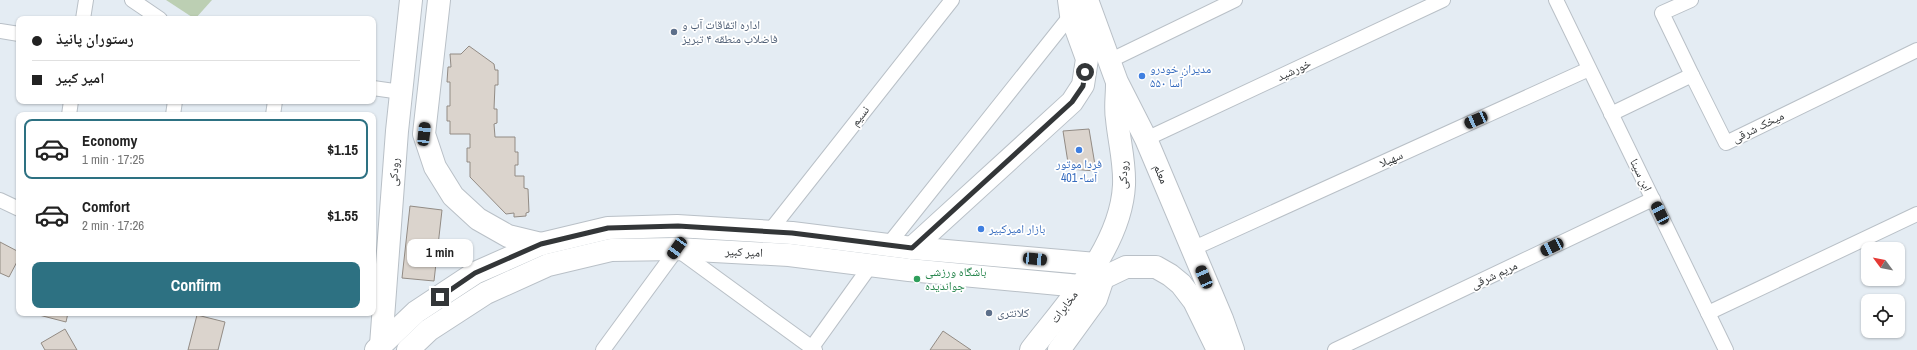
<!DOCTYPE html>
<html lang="en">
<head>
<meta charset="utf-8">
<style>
	body { margin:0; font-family:"Archivo Narrow","Noto Naskh Arabic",sans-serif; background:#f2f2f2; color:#222; height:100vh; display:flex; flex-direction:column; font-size:15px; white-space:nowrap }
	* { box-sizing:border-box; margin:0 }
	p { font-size:13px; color:#767676 }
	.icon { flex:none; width:22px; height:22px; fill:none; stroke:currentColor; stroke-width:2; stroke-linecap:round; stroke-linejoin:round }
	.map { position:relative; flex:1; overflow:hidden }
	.details { position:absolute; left:16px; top:112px; width:360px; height:204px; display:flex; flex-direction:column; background:#fff; border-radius:8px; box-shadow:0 1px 3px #0004 }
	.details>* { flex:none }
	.hud { position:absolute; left:16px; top:16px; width:360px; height:88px; border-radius:8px; box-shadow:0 1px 3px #0004; display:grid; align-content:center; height:88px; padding:0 16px; background:#fff }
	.needle { width:26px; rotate:302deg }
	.controls { position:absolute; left:1861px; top:242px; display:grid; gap:8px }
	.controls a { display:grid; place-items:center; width:44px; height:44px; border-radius:8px; background:#fff; box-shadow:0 1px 3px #0004; font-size:20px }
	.end { position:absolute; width:18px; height:18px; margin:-9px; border:5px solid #333638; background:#fff; box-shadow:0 0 0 2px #fff }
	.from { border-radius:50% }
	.bubble { position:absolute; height:28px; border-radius:8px; background:#fff; box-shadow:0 1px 3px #0004; font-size:13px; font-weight:800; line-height:28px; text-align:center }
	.car { position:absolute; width:12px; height:24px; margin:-12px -6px; border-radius:5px; box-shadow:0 0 3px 1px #0007; background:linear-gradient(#222 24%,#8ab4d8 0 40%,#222 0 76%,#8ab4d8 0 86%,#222 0) }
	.hud b { display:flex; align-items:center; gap:14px; height:38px; font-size:15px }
	.hud b+b { border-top:1px solid #e0e0e0 }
	.hud i { width:10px; height:10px; background:#222 }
	ul { padding:7px 0 0; list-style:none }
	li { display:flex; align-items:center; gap:12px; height:60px; margin:0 8px 6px; padding:0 8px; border:2px solid transparent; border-radius:8px }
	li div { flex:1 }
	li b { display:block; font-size:15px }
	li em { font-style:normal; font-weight:800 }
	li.current { border-color:#2d7182 }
	li>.icon { width:36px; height:36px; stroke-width:1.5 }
	.action { display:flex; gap:8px; margin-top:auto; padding:8px 16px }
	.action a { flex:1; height:46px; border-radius:8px; background:#2d7182; color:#fff; font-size:16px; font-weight:800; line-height:46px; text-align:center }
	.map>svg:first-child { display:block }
	.green { fill:#bccfb3 }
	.building { fill:#dbd4cd; stroke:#928b84 }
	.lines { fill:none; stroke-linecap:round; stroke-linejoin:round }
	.minor-casing { stroke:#b9c0c7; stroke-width:16 }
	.primary-casing { stroke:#b9c0c7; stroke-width:24 }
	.minor { stroke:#fff; stroke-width:14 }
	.primary { stroke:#fff; stroke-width:22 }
	.route { stroke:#333638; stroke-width:5 }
	.service-dot { fill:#5c6f8a; stroke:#fff; stroke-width:1.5 }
	.shop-dot { fill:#3f7fe0; stroke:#fff; stroke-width:1.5 }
	.leisure-dot { fill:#2e9e5b; stroke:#fff; stroke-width:1.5 }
	.labels { text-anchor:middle; stroke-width:3.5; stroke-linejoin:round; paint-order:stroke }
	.service-label { font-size:12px; fill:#4e5e75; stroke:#fff; text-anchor:start }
	.shop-label { font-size:12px; fill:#366cbe; stroke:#fff; text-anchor:start }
	.street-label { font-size:12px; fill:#333638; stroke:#fff }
	.leisure-label { font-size:12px; fill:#27864d; stroke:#fff; text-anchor:start }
</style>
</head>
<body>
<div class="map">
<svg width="1917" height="350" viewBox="0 0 1917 350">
	<rect width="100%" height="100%" fill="#e4ecf3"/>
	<polygon class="green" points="166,0 212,0 195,19"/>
	<g class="building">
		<polygon points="469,46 494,64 495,70 498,70 498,85 495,85 494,109 497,109 497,123 494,124 495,137 515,137 515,152 518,152 518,165 515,165 515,176 524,176 524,188 528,189 529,212 526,213 526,216 514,217 514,213 506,214 470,177 470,162 467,162 467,148 470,148 470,134 450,134 450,121 447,121 447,106 450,106 450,82 447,82 448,67 451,67 450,54 461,54"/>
		<polygon points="1089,129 1096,171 1069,169 1063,131"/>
		<polygon points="410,206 442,210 434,281 402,278"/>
		<polygon points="0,242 19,252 19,258 9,277 0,273"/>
		<polygon points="40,313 68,313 66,322 39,315"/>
		<polygon points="197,315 225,322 218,350 188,350"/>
		<polygon points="65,329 77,350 45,350 41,343"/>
		<polygon points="943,331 971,350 930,350"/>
	</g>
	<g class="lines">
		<defs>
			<g id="minor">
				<polyline points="132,0 160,19"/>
				<polyline points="1556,0 1726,350"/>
				<polyline points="1691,0 1662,13 1692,75"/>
				<polyline points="83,19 86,0"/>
				<polyline points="0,31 19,34"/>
				<polyline points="1109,61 1235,0"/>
				<polyline points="373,88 401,92"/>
				<polyline points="1611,114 1692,75 1726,143 1917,50"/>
				<polyline points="69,115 71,101"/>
				<polyline points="173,115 175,101"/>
				<polyline points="273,115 275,101"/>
				<polyline points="1146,139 1443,0"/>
				<polyline points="0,200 19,209"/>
				<polyline points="769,232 952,0"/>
				<polyline points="888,245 1071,15"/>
				<polyline points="1192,249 1589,69"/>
				<polyline points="678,250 815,350"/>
				<polyline points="1708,313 1917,214"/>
				<polyline points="603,350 677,249"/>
				<polyline points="810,350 871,265"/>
				<polyline points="1335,350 1653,199"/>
			</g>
			<g id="primary">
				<polyline points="439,0 424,134 435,167 453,196 478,219 508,236 541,244"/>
				<polyline points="1087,0 1117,82 1146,139 1222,319 1233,350"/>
				<polyline points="912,248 1072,102 1083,85 1087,59 1071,15 1069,0"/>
				<polyline points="381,345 397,131 411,0"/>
				<polyline points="376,350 416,312 475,273 541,244 608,228 677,226 792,233 912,248 1096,264"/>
				<polyline points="408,350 429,330 486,293 548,265 611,250 677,249 789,255 909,270 1080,286 1103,278 1126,267 1156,267 1170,275 1181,284 1194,301 1218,350"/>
				<path d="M1031 350C1067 303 1121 247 1124 185 1125 162 1119 141 1117 119 1115 108 1117 96 1117 85"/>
				<polyline points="1059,350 1096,299 1103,278"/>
			</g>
		</defs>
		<use href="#minor" class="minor-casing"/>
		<use href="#primary" class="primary-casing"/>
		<use href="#minor" class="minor"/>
		<use href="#primary" class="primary"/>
	</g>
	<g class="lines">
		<polyline class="route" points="440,297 475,273 541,244 608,228 678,226 792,233 912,248 1072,102 1083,86 1085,72"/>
	</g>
	<g class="service-dot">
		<circle cx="674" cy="32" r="4"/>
		<circle cx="989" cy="313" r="4"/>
	</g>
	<g class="shop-dot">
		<circle cx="1142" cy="76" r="4"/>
		<circle cx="1079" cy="150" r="4"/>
		<circle cx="981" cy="229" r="4"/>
	</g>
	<circle class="leisure-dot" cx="917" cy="279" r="4"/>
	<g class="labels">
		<g class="service-label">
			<text x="682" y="29">اداره اتفاقات آب و<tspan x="682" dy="14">فاضلاب منطقه ۴ تبریز</tspan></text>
			<text x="997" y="317">کلانتری</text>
		</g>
		<g class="shop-label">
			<text x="1150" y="73">مدیران خودرو<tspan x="1150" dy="14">۵۵۰ آسا</tspan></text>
			<text x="1079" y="168" text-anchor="middle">فردا موتور<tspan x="1079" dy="14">401 -آسا</tspan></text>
			<text x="989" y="233">بازار امیرکبیر</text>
		</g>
		<g class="street-label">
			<text transform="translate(1294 70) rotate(-25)" y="4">خورشید</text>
			<text transform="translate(860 116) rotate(-52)" y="4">نسیم</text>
			<text transform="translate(1758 127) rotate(-26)" y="4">میخک شرقی</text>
			<text transform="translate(1391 159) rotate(-24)" y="4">سهیلا</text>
			<text transform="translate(394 172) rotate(-86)" y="4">رودکى</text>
			<text transform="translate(1161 174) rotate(67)" y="4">معلم</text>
			<text transform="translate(1123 175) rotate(-88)" y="4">رودکی</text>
			<text transform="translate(1641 175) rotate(64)" y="4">ابن سینا</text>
			<text transform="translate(744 252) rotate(3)" y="4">امیر کبیر</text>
			<text transform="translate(1494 275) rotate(-25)" y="4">مریم شرقی</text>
			<text transform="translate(1064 307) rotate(-53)" y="4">مخابرات</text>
		</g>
		<g class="leisure-label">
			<text x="925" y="276">باشگاه ورزشی<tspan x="925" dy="14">جواندیده</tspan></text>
		</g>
	</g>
</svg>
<div class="controls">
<a><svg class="needle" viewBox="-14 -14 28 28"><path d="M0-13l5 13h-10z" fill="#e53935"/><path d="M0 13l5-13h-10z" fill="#767676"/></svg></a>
<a><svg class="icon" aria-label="locate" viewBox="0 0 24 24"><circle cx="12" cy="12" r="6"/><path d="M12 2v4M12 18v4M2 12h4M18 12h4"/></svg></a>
</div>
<i class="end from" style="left:1085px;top:72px"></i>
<i class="end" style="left:440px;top:297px"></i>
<div class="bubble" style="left:407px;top:239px;width:66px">1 min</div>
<i class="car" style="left:1476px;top:120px;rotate:246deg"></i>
<i class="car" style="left:424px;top:134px;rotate:6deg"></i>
<i class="car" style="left:1660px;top:213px;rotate:334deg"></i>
<i class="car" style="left:1552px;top:247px;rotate:244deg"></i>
<i class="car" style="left:677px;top:248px;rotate:216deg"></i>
<i class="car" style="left:1035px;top:259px;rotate:95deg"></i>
<i class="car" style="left:1204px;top:277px;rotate:337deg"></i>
<div class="hud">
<b><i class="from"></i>رستوران پانیذ</b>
<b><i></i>امیر کبیر</b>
</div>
<section class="details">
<ul>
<li class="current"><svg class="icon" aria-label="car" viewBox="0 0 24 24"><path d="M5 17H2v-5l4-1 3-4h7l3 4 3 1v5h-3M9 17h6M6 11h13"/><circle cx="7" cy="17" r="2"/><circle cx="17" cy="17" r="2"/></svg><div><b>Economy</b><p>1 min · 17:25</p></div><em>$1.15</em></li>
<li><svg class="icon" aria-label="car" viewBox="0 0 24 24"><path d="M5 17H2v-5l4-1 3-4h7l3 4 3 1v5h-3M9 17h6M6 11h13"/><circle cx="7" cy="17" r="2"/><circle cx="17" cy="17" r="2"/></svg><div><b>Comfort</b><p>2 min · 17:26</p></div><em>$1.55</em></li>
</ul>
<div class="action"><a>Confirm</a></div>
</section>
</div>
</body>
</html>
